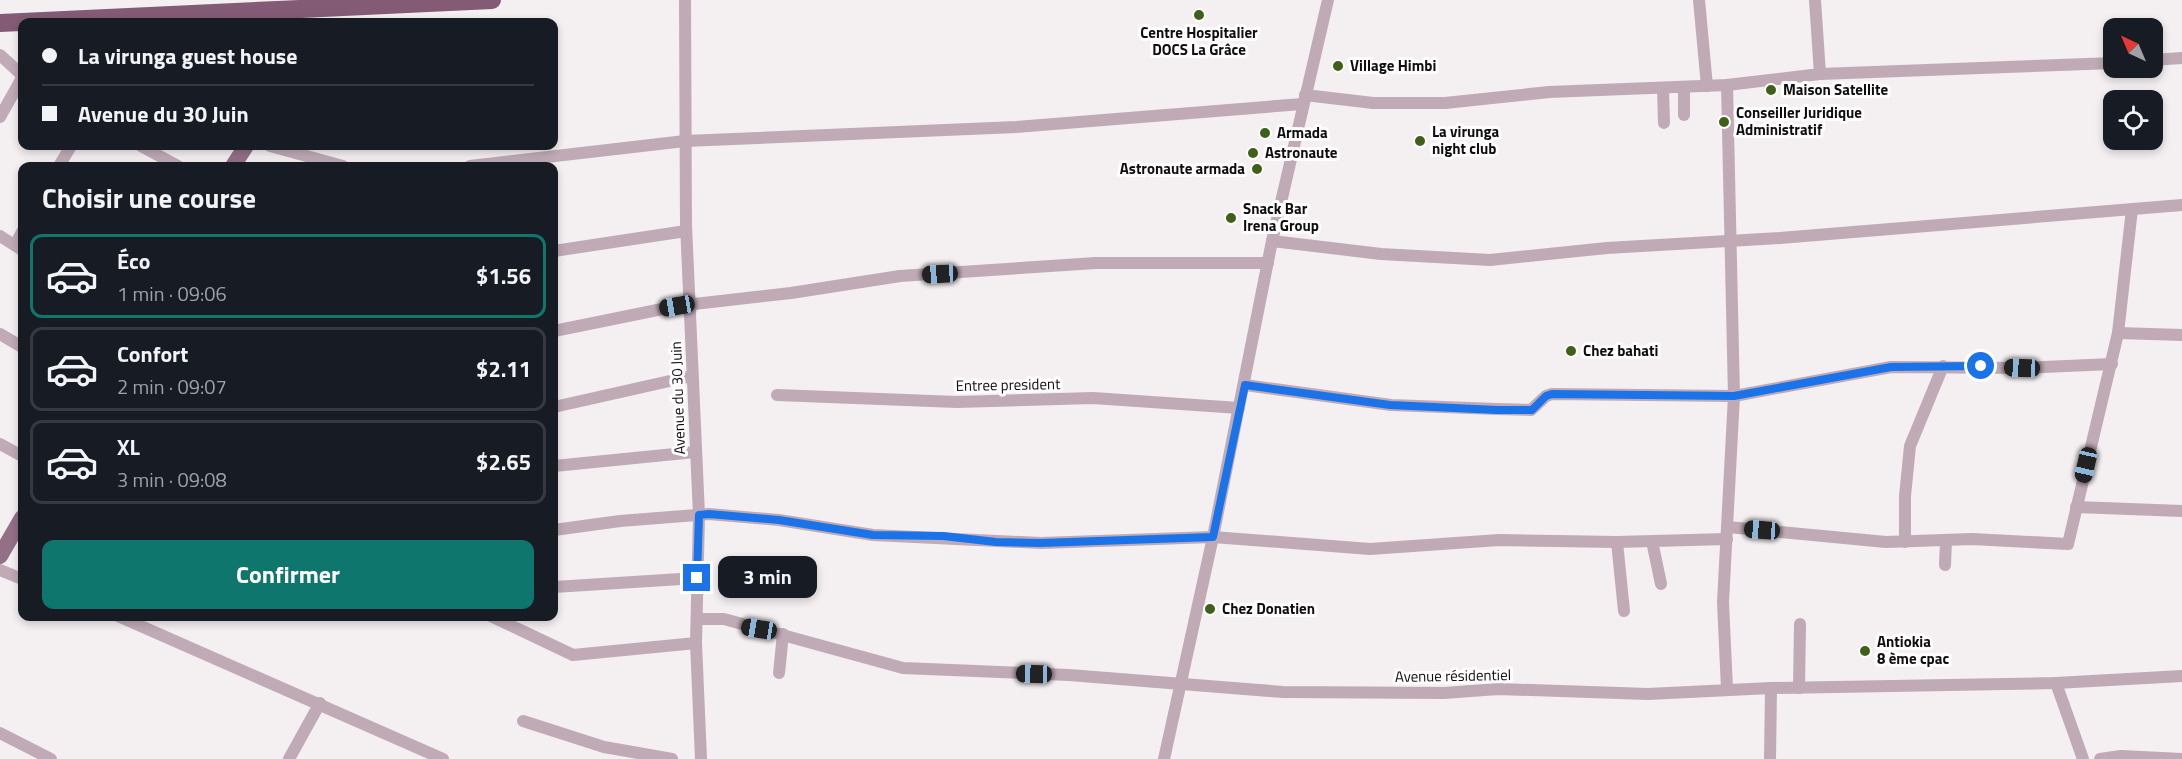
<!DOCTYPE html>
<html lang="fr">
<head>
<meta charset="utf-8">
<style>
	body { margin:0; font-family:"Titillium Web",sans-serif; background:#242831; color:#f1f3f6; height:100vh; display:flex; flex-direction:column; font-size:22px; white-space:nowrap }
	* { box-sizing:border-box; margin:0 }
	p { font-size:20px; color:#9ea1a6 }
	.icon { flex:none; width:33px; height:33px; fill:none; stroke:currentColor; stroke-width:2; stroke-linecap:round; stroke-linejoin:round }
	.map { position:relative; flex:1; overflow:hidden }
	.drawer { position:absolute; left:18px; top:162px; width:540px; height:459px; display:flex; flex-direction:column; background:#171b24; border-radius:12px; box-shadow:0 3px 9px #0003 }
	.drawer>* { flex:none }
	.hud { position:absolute; left:18px; top:18px; width:540px; height:132px; border-radius:12px; box-shadow:0 3px 9px #0003; display:grid; align-content:center; height:132px; padding:0 24px; background:#171b24 }
	.needle { width:39px; rotate:316deg }
	.controls { position:absolute; left:2103px; top:18px; display:grid; gap:12px }
	.controls a { display:grid; place-items:center; width:60px; height:60px; border-radius:12px; background:#171b24; box-shadow:0 3px 9px #0003; font-size:30px }
	.end { position:absolute; width:27px; height:27px; margin:-14px; border:8px solid #1a73e8; background:#fff; box-shadow:0 0 0 3px #fff }
	.from { border-radius:50% }
	.bubble { position:absolute; height:42px; border-radius:12px; background:#171b24; box-shadow:0 3px 9px #0003; font-size:20px; font-weight:700; line-height:42px; text-align:center }
	.car { position:absolute; width:18px; height:36px; margin:-18px -9px; border-radius:8px; box-shadow:0 0 4px 2px #0007; background:linear-gradient(#222 24%,#8ab4d8 0 40%,#222 0 76%,#8ab4d8 0 86%,#222 0) }
	.hud b { display:flex; align-items:center; gap:21px; height:57px; font-size:22px }
	.hud b+b { border-top:2px solid #363941 }
	.hud i { width:15px; height:15px; background:#f1f3f6 }
	ul { padding:0; list-style:none }
	li { display:flex; align-items:center; gap:18px; height:84px; margin:0 12px 9px; padding:0 12px; border:3px solid #363941; border-radius:12px }
	li div { flex:1 }
	li b { display:block; font-size:22px }
	li em { font-style:normal; font-weight:700 }
	li.active { border-color:#0f766e }
	li>.icon { width:54px; height:54px; stroke-width:1.5 }
	h2 { padding:0 24px; font-size:27px; line-height:72px }
	.primary-button { display:flex; gap:12px; margin-top:auto; padding:12px 24px }
	.primary-button a { flex:1; height:69px; border-radius:12px; background:#0f766e; color:#fff; font-size:24px; font-weight:700; line-height:69px; text-align:center }
	.map>svg:first-child { display:block }
	.lines { fill:none; stroke-linecap:round; stroke-linejoin:round }
	.minor { stroke:#bfaab6; stroke-width:12 }
	.major { stroke:#947086; stroke-width:16 }
	.highway { stroke:#845b74; stroke-width:18 }
	.route { stroke:#1a73e8; stroke-width:8 }
	.poi-dot { fill:#3e6119; stroke:#fffdfe; stroke-width:2 }
	.labels { text-anchor:middle; stroke-width:6; stroke-linejoin:round; paint-order:stroke }
	.poi-label { font-size:15px; font-weight:bold; fill:#0f0e0f; stroke:#fffdfe; text-anchor:start }
	.street-label { font-size:15px; fill:#0f0e0f; stroke:#fffdfe }
</style>
</head>
<body>
<div class="map">
<svg width="2182" height="759" viewBox="0 0 2182 759">
	<rect width="100%" height="100%" fill="#f4eff1"/>
	<g class="lines">
		<g class="minor">
			<polyline points="685,0 686,225 699,515 696,643 701,759"/>
			<polyline points="1699,0 1707,86"/>
			<polyline points="1815,0 1820,74"/>
			<polyline points="0,55 22,75"/>
			<polyline points="2152,60 2182,58"/>
			<polyline points="1663,88 1664,123"/>
			<polyline points="1684,88 1684,115"/>
			<polyline points="1305,95 1373,103 1445,103 1549,92 1727,85 1820,74 2114,63"/>
			<polyline points="0,117 22,78"/>
			<polyline points="141,146 178,166"/>
			<polyline points="270,146 343,166"/>
			<polyline points="59,166 71,146"/>
			<polyline points="470,166 685,141 1016,127 1302,104"/>
			<polyline points="0,236 22,250"/>
			<polyline points="1272,241 1381,254 1490,260 1607,248 1780,238 2182,205"/>
			<polyline points="15,245 22,232"/>
			<polyline points="554,251 686,231"/>
			<polyline points="554,331 677,306 791,293 900,276 1096,263 1268,263"/>
			<polyline points="2118,333 2182,335"/>
			<polyline points="0,334 22,347"/>
			<polyline points="1245,385 1391,405 1497,409 1531,410 1546,396 1552,394 1734,396 1891,367 2022,368 2112,364"/>
			<polyline points="777,395 957,402 1093,398 1239,408"/>
			<polyline points="554,407 692,376"/>
			<polyline points="0,444 22,456"/>
			<polyline points="554,466 695,452"/>
			<polyline points="2076,507 2182,511"/>
			<polyline points="1728,527 1886,542 1972,539 2068,544 2118,333 2132,209"/>
			<polyline points="554,530 620,521 709,514 779,520 873,535 1041,543 1213,537 1370,549 1499,540 1617,542 1727,539"/>
			<polyline points="1652,541 1661,584"/>
			<polyline points="1617,542 1624,611"/>
			<polyline points="1905,542 1905,496 1910,446 1943,366"/>
			<polyline points="1945,565 1946,540"/>
			<polyline points="0,570 22,579"/>
			<polyline points="554,587 697,578"/>
			<polyline points="118,616 443,759"/>
			<polyline points="491,616 573,655 696,643"/>
			<polyline points="697,619 724,619 903,668 1069,675 1283,692 1444,693 1498,689 1648,694 1771,688 2056,683 2182,676"/>
			<polyline points="779,673 783,634"/>
			<polyline points="2056,683 2083,759"/>
			<polyline points="1799,688 1800,624"/>
			<polyline points="1727,689 1723,602 1734,396 1727,85"/>
			<polyline points="523,721 604,747 672,759"/>
			<polyline points="0,733 51,759"/>
			<polyline points="289,759 320,703"/>
			<polyline points="1164,759 1213,537 1272,241 1328,0"/>
			<polyline points="1770,759 1771,688"/>
			<polyline points="2100,759 2121,756 2182,759"/>
		</g>
		<g class="major">
			<polyline points="233,166 246,146"/>
			<polyline points="0,556 22,518"/>
		</g>
		<polyline class="highway" points="0,23 492,0"/>
	</g>
	<g class="lines">
		<polyline class="route" points="697,578 699,515 709,514 779,520 873,535 943,536 996,542 1041,543 1213,537 1245,385 1390,405 1497,410 1532,410 1546,396 1552,394 1734,396 1891,367 1981,366"/>
	</g>
	<g class="poi-dot">
		<circle cx="1199" cy="15" r="6"/>
		<circle cx="1338" cy="66" r="6"/>
		<circle cx="1771" cy="90" r="6"/>
		<circle cx="1724" cy="122" r="6"/>
		<circle cx="1265" cy="133" r="6"/>
		<circle cx="1420" cy="141" r="6"/>
		<circle cx="1253" cy="153" r="6"/>
		<circle cx="1257" cy="169" r="6"/>
		<circle cx="1231" cy="218" r="6"/>
		<circle cx="1571" cy="351" r="6"/>
		<circle cx="1210" cy="609" r="6"/>
		<circle cx="1865" cy="651" r="6"/>
	</g>
	<g class="labels">
		<g class="poi-label">
			<text x="1199" y="38" text-anchor="middle">Centre Hospitalier<tspan x="1199" dy="17">DOCS La Grâce</tspan></text>
			<text x="1350" y="71">Village Himbi</text>
			<text x="1783" y="95">Maison Satellite</text>
			<text x="1736" y="118">Conseiller Juridique<tspan x="1736" dy="17">Administratif</tspan></text>
			<text x="1432" y="137">La virunga<tspan x="1432" dy="17">night club</tspan></text>
			<text x="1277" y="138">Armada</text>
			<text x="1265" y="158">Astronaute</text>
			<text x="1245" y="174" text-anchor="end">Astronaute armada</text>
			<text x="1243" y="214">Snack Bar<tspan x="1243" dy="17">Irena Group</tspan></text>
			<text x="1583" y="356">Chez bahati</text>
			<text x="1222" y="614">Chez Donatien</text>
			<text x="1877" y="647">Antiokia<tspan x="1877" dy="17">8 ème cpac</tspan></text>
		</g>
		<g class="street-label">
			<text transform="translate(1008 385) rotate(-1)" y="5">Entree president</text>
			<text transform="translate(678 398) rotate(-92)" y="5">Avenue du 30 Juin</text>
			<text transform="translate(1453 676) rotate(-1)" y="5">Avenue résidentiel</text>
		</g>
	</g>
</svg>
<div class="controls">
<a><svg class="needle" viewBox="-14 -14 28 28"><path d="M0-13l5 13h-10z" fill="#e53935"/><path d="M0 13l5-13h-10z" fill="#9ea1a6"/></svg></a>
<a><svg class="icon" aria-label="locate" viewBox="0 0 24 24"><circle cx="12" cy="12" r="6"/><path d="M12 2v4M12 18v4M2 12h4M18 12h4"/></svg></a>
</div>
<i class="end from" style="left:1981px;top:366px"></i>
<i class="end" style="left:697px;top:578px"></i>
<div class="bubble" style="left:718px;top:556px;width:99px">3 min</div>
<i class="car" style="left:940px;top:274px;rotate:267deg"></i>
<i class="car" style="left:677px;top:306px;rotate:260deg"></i>
<i class="car" style="left:2022px;top:368px;rotate:272deg"></i>
<i class="car" style="left:2086px;top:465px;rotate:193deg"></i>
<i class="car" style="left:1762px;top:530px;rotate:274deg"></i>
<i class="car" style="left:759px;top:629px;rotate:279deg"></i>
<i class="car" style="left:1034px;top:674px;rotate:271deg"></i>
<div class="hud">
<b><i class="from"></i>La virunga guest house</b>
<b><i></i>Avenue du 30 Juin</b>
</div>
<section class="drawer">
<h2>Choisir une course</h2>
<ul>
<li class="active"><svg class="icon" aria-label="car" viewBox="0 0 24 24"><path d="M5 17H2v-5l4-1 3-4h7l3 4 3 1v5h-3M9 17h6M6 11h13"/><circle cx="7" cy="17" r="2"/><circle cx="17" cy="17" r="2"/></svg><div><b>Éco</b><p>1 min · 09:06</p></div><em>$1.56</em></li>
<li><svg class="icon" aria-label="car" viewBox="0 0 24 24"><path d="M5 17H2v-5l4-1 3-4h7l3 4 3 1v5h-3M9 17h6M6 11h13"/><circle cx="7" cy="17" r="2"/><circle cx="17" cy="17" r="2"/></svg><div><b>Confort</b><p>2 min · 09:07</p></div><em>$2.11</em></li>
<li><svg class="icon" aria-label="car" viewBox="0 0 24 24"><path d="M5 17H2v-5l4-1 3-4h7l3 4 3 1v5h-3M9 17h6M6 11h13"/><circle cx="7" cy="17" r="2"/><circle cx="17" cy="17" r="2"/></svg><div><b>XL</b><p>3 min · 09:08</p></div><em>$2.65</em></li>
</ul>
<div class="primary-button"><a>Confirmer</a></div>
</section>
</div>
</body>
</html>
